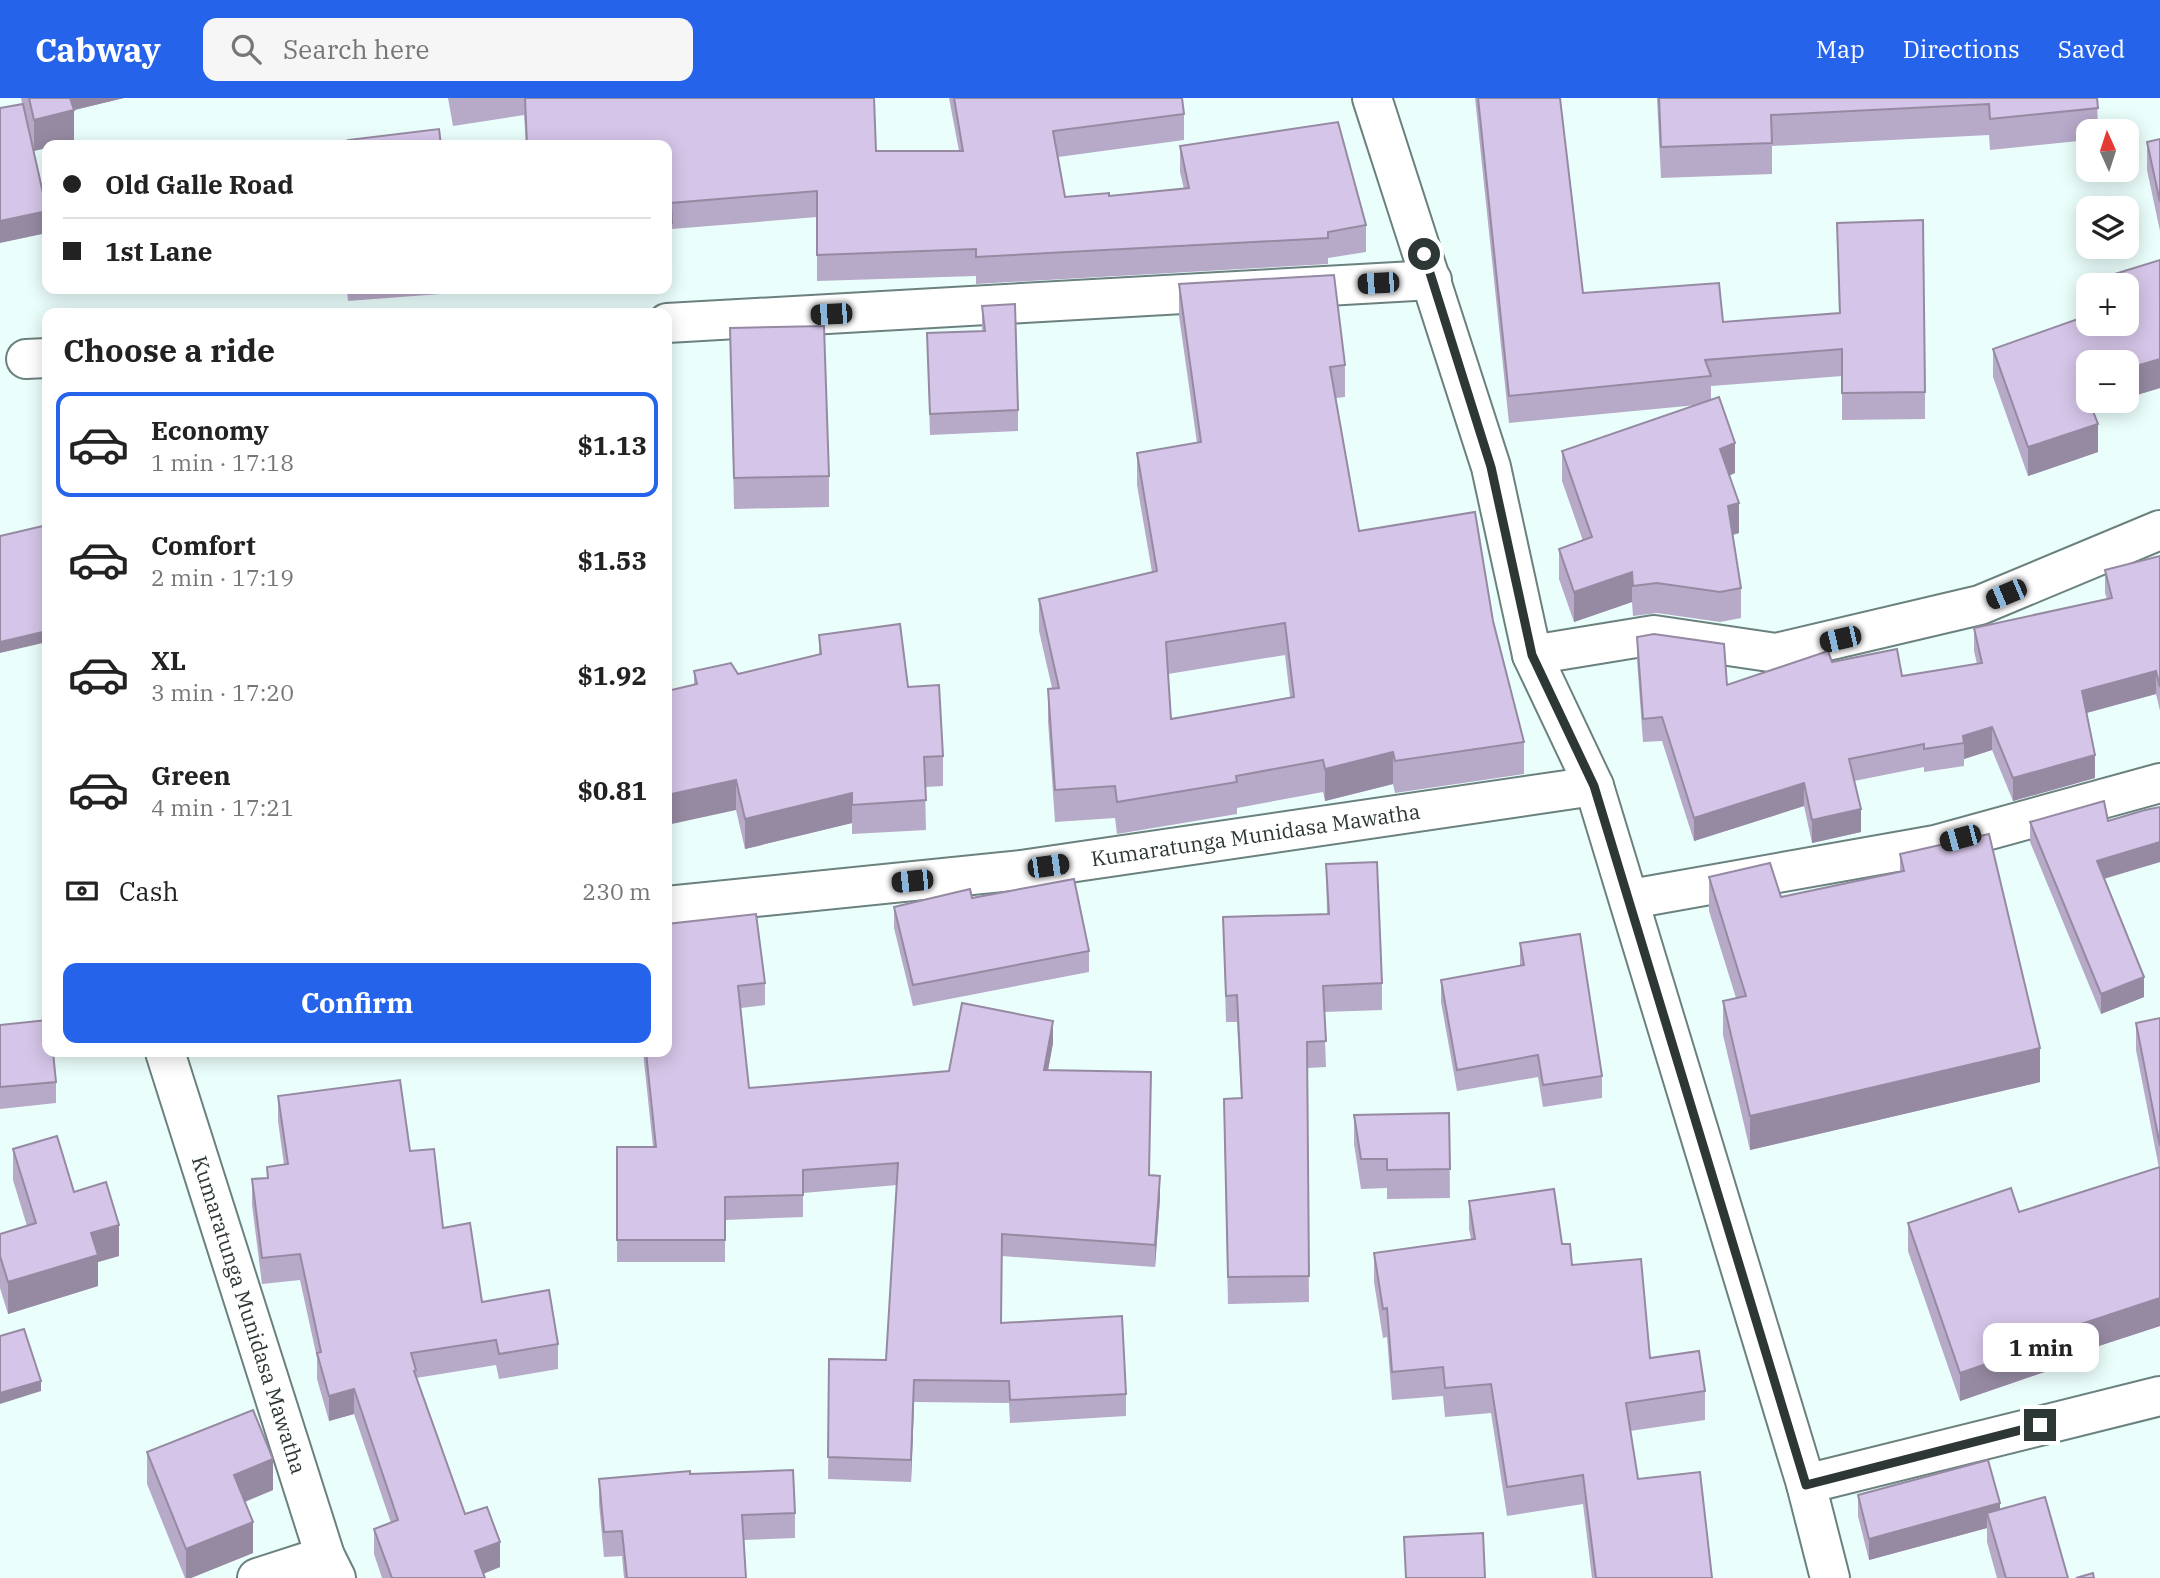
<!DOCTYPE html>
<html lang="en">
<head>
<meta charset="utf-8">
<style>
	body { margin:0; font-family:"IBM Plex Serif",serif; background:#f6f6f6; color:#222; height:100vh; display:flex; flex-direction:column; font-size:26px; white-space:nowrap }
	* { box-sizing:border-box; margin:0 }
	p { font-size:23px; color:#767676 }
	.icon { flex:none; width:38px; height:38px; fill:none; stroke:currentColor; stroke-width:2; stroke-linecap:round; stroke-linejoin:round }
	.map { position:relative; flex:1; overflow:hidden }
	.panel { position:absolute; left:42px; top:210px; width:630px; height:749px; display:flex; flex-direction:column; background:#fff; border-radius:14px; box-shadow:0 4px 18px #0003 }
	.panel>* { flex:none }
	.banner { position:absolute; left:42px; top:42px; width:630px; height:154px; border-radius:14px; box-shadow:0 4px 18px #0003; display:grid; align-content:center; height:154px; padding:0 21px; background:#fff }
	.needle { width:46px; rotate:357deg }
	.fabs { position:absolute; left:2076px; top:21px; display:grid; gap:14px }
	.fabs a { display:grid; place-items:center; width:63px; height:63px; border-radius:14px; background:#fff; box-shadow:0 4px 18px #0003; font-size:35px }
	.end { position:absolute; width:32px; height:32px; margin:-16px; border:9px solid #2d3736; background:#fff; box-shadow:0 0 0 4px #fff }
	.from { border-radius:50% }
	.bubble { position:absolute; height:49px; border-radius:14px; background:#fff; box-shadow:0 4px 18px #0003; font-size:23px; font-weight:800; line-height:49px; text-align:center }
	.car { position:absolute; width:21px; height:42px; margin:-21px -10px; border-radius:9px; box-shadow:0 0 5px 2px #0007; background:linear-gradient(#222 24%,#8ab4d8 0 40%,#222 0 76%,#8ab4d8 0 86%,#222 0) }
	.banner b { display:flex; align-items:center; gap:24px; height:66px; font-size:26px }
	.banner b+b { border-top:2px solid #e0e0e0 }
	.banner i { width:18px; height:18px; background:#222 }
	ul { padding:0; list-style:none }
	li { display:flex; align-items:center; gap:21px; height:105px; margin:0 14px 10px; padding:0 7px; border:4px solid transparent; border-radius:14px }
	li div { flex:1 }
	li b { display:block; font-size:26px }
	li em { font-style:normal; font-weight:800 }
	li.current { border-color:#2563eb }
	li>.icon { width:63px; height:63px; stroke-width:1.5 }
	h2 { padding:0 21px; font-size:32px; line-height:84px }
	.pay { display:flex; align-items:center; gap:18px; height:77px; padding:0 21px; font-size:26px }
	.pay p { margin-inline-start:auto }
	.primary-button { display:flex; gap:14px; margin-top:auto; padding:14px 21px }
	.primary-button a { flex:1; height:80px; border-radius:14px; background:#2563eb; color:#fff; font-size:28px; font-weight:800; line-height:80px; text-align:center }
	header { display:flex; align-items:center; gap:42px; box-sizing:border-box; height:98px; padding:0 35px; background:#2563eb; color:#fff }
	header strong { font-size:33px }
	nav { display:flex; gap:38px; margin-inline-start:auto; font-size:24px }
	.search { width:490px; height:63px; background:#f6f6f6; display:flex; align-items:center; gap:18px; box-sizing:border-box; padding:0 24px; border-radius:14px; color:#767676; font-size:26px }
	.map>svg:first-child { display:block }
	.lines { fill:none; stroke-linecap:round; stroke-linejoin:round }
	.minor-casing { stroke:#6a817e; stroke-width:42 }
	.highway-casing { stroke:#6a817e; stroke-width:42 }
	.minor { stroke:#fff; stroke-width:38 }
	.highway { stroke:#fff; stroke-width:38 }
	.wall { fill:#b7a9c8; fill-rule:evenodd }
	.shaded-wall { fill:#958aa2 }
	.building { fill:#d5c5e8; stroke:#958aa2; stroke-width:2; fill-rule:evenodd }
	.route { stroke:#2d3736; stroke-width:9 }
	.labels { text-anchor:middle; stroke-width:7; stroke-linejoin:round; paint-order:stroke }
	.street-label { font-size:21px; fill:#2d3736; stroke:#fff }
</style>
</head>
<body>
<header>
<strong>Cabway</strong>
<div class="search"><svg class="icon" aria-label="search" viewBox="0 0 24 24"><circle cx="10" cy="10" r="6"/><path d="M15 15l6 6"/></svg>Search here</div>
<nav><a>Map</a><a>Directions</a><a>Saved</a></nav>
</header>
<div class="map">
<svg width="2160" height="1480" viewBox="0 0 2160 1480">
	<rect width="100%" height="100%" fill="#eafefb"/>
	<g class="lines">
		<defs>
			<g id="minor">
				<polyline points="667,225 1432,182"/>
				<polyline points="26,261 47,260"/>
				<polyline points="1532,557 1654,537 1776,555 1980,507 2160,432"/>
				<polyline points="1631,801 1935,747 2160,685"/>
				<path id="s1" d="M667 808 1021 772 1594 688"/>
				<path id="s2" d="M165 954 325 1458 336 1480"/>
				<polyline points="1806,1386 2160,1298"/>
				<polyline points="257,1480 325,1458"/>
			</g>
			<polyline id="highway" points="1372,0 1491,369 1532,557 1594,688 1806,1386 1830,1480"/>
		</defs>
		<use href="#minor" class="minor-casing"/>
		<use href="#highway" class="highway-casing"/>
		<use href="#minor" class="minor"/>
		<use href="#highway" class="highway"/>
	</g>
	<g class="wall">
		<polygon points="21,0 124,0 74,12 74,43 58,47 47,47 34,53 27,25 47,135"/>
		<polygon points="448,0 874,0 876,53 959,53 949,0 1182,0 1184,16 1184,42 1058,59 1065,99 1109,98 1184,91 1180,74 1180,48 1366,127 1366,154 1328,160 1328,166 976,186 976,178 817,183 817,119 672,131 672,151 667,151 667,47 526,47 524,17 453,28"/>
		<polygon points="1475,0 1560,0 1583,195 1723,224 1839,215 1837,125 1925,294 1925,321 1842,322 1842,278 1711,288 1711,302 1735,375 1729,378 1739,435 1733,437 1741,490 1741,520 1720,524 1657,515 1633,518 1632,504 1574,524 1559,481 1559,451 1583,443 1562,383 1562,353 1697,307 1509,325"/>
		<polygon points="1657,0 2097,0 2098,33 2088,33 2088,42 1990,52 1989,37 1772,48 1772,76 1661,80"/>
		<polygon points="2160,41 2160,133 2147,72 2147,44"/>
		<polygon points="2160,162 2160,290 2092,311 2098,354 2028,378 1993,279 1993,251 2079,221 2079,215 2088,226 2126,187 2102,187 2102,180"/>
		<path d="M1179 186 1345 267V299L1336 300 1359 433 1493 523 1524 644V676L1395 695 1393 686 1325 703 1323 694 1237 710V716L1117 736 1115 720 1055 724 1048 623V591L1052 590 1039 533V501L1152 474 1137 387V355L1197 345 1179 218ZM1285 557 1290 599 1171 621 1168 576Z"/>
		<polygon points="347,191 453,191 453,195 348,203"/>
		<polygon points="568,191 617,191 568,193"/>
		<polygon points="982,208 1018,312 1018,333 930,337 927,235 982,233"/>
		<polygon points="730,230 829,378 829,409 734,411"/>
		<polygon points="2160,458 2160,613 2156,596 2087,615 2095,680 2013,703 1992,652 1964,661 1964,668 1924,674 1924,669 1854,683 1861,734 1812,745 1804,708 1694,743 1662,643 1643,644 1637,562 1637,539 1727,587 1832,564 1902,578 1977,566 1974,553 1974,530 2107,501 2105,495 2105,472"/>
		<polygon points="819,537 908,589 943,658 943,688 925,689 926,732 852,736 852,725 745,751 736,712 694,586 694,573 738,576 819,557"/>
		<polygon points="2160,709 2160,764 2104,780 2144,899 2101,916 2030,744 2030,724 2108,723"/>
		<polygon points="1900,756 2040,984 1750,1052 1723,937 1723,903 1736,900 1709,813 1709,779 1781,799 1900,774"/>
		<polygon points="1326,766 1382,885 1382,912 1324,914 1326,969 1307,970 1309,1204 1228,1206 1224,1027 1241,1000 1237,924 1226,924 1223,819 1327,816"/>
		<polygon points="972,800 1089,853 1089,874 913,908 894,830 894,809"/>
		<polygon points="667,826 765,885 765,907 741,910 749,990 949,973 1053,945 1048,972 1151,996 1149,1077 1160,1100 1155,1169 1002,1158 1001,1225 1126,1296 1126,1318 1010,1325 1009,1305 914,1304 911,1384 828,1381 829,1261 886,1262 897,1087 803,1095 803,1119 725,1122 725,1164 617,1164 617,1049 653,1049 643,954 667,954"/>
		<polygon points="1520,845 1602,978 1602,1000 1543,1009 1538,979 1457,993 1441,904 1441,882 1520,868"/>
		<polygon points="2160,920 2160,1228 2062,1260 2062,1268 1960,1303 1908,1153 1908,1125 2019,1114 2159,1070 2136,952 2136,925"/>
		<polygon points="0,927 56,984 56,1005 0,1011"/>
		<polygon points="278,998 410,1053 443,1130 482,1204 558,1246 558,1271 499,1281 496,1267 416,1280 465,1416 500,1469 483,1476 485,1480 382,1480 374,1456 374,1431 391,1425 354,1316 329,1323 317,1281 317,1260 300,1182 262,1186 252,1107 252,1081 267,1080 267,1069 284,1067 278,1023"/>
		<polygon points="1449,1015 1450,1100 1387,1101 1387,1090 1361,1091 1354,1046 1354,1017"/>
		<polygon points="13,1051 74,1094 119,1158 98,1164 98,1188 8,1216 0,1190 0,1136 27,1128 13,1082"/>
		<polygon points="1469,1103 1562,1146 1572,1167 1650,1260 1705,1293 1705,1322 1630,1333 1638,1381 1712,1480 1592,1480 1583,1406 1507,1418 1491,1315 1445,1319 1443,1298 1392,1302 1387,1239 1383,1240 1374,1184 1374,1155 1471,1141 1469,1131"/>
		<polygon points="147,1354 273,1392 245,1404 253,1455 191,1480 185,1480 147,1386"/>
		<polygon points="690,1376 795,1415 795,1440 744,1442 746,1480 624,1480 622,1458 604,1459 599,1406 599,1381"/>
		<polygon points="1858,1397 2000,1411 2068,1480 1997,1480 1987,1444 1987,1430 1869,1462 1858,1418"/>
	</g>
	<g class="shaded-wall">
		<polygon points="66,0 124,0 66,14"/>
		<polygon points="74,12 74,43 58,47 47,47 47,50 34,53 34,22"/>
		<polygon points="47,113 47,135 0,145 0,123"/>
		<polygon points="2160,261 2160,290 2126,300 2126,271"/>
		<polygon points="2088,283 2088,303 2118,303 2083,314 2083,285"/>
		<polygon points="2098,326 2098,354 2028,378 2028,349"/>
		<polygon points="1735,345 1735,375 1720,381 1720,351"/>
		<polygon points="1739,405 1739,435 1728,438 1728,408"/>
		<polygon points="1632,474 1632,504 1574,524 1574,494"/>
		<polygon points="47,533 47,544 0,555 0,544"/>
		<polygon points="2156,573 2156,596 2082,616 2082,593"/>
		<polygon points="1992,629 1992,652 1964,661 1964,645 1963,638"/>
		<polygon points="1393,654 1393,686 1325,703 1325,671"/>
		<polygon points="2095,657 2095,680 2013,703 2013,680"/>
		<polygon points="736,682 736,712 667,727 667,697"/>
		<polygon points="1804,685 1804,708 1694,743 1694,720"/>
		<polygon points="852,695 852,725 745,751 745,721"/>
		<polygon points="1861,711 1861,734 1812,745 1812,722"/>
		<polygon points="2160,744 2160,764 2097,783 2097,763"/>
		<polygon points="2144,879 2144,899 2101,916 2101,896"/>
		<polygon points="1053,923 1053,945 1044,994 1044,972"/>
		<polygon points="2040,950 2040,984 1750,1052 1750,1018"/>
		<polygon points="1160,1078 1160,1100 1155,1169 1155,1147"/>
		<polygon points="119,1127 119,1158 98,1164 98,1188 8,1216 8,1184 91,1135"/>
		<polygon points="2160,1200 2160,1228 2062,1260 2062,1268 1960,1303 1960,1275 2060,1233"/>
		<polygon points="914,1282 914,1304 911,1384 911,1362"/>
		<polygon points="41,1283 41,1293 0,1306 0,1295"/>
		<polygon points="354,1291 354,1316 329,1323 329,1298"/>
		<polygon points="273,1361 273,1392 234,1408 234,1377"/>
		<polygon points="2000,1405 2000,1427 1987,1415 1987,1430 1869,1462 1869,1441"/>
		<polygon points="253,1424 253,1455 191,1480 186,1480 186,1451"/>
		<polygon points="500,1444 500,1469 475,1479 475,1453"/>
	</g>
	<g class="building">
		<polygon points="29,0 70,0 74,12 34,22"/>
		<polygon points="525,0 874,0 876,53 963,53 954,0 1182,0 1184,16 1053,33 1065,99 1109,95 1109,98 1189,90 1180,48 1338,24 1366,127 1328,134 1328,140 976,159 976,151 817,157 817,93 671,105 672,125 667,125 667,47 527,47"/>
		<polygon points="1478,0 1560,0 1583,195 1719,185 1723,224 1840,215 1837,125 1923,122 1925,294 1842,295 1842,251 1705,262 1711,278 1509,298"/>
		<polygon points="1659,0 2097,0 2098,10 1990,21 1989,6 1771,17 1772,45 1661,49"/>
		<polygon points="23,6 47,113 0,123 0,10"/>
		<polygon points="439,31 441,47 349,47 348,42"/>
		<polygon points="2160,41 2160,104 2147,44"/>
		<polygon points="2160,162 2160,261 2126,271 2126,264 2088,264 2088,283 2083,285 2088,298 2088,303 2089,303 2098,326 2028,349 1993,251 2081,220 2079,215 2088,212 2088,226 2126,226 2126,187 2104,187 2102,180"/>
		<path d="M1334 177 1345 267 1330 269 1359 433 1475 414 1493 523 1524 644 1395 663 1393 654 1325 671 1323 662 1236 678 1237 684 1117 704 1115 688 1055 692 1048 591 1059 590 1039 501 1157 473 1137 355 1201 344 1179 186ZM1285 525 1294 599 1171 621 1166 544Z"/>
		<polygon points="1015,206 1018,312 930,316 927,235 985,233 982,208"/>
		<polygon points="824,228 829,378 734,380 730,230"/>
		<polygon points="1719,299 1735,345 1720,351 1739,405 1728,408 1741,490 1720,494 1657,485 1633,488 1632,474 1574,494 1559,451 1592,439 1562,353"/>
		<polygon points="47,427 47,533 0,544 0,438"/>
		<polygon points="2160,458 2160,589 2156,573 2082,593 2095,657 2013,680 1992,629 1963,638 1964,645 1924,651 1924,646 1849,661 1861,711 1812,722 1804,685 1694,720 1662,619 1643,621 1637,539 1654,536 1724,546 1727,587 1828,553 1832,564 1897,551 1902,578 1982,565 1974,530 2112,500 2105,472"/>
		<polygon points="900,526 908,589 939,587 943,658 924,659 926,702 852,707 852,695 745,721 736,682 667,697 667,593 697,586 694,573 731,565 738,576 821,556 819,537"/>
		<polygon points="2104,703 2108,723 2145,712 2160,709 2160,744 2097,763 2144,879 2101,896 2030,724"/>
		<polygon points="1989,736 2040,950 1750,1018 1723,903 1746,898 1709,779 1770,765 1781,799 1904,773 1900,756"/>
		<polygon points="1377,764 1382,885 1323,888 1326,943 1307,944 1309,1178 1228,1179 1224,1001 1242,1000 1237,897 1226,898 1223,819 1329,816 1326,766"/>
		<polygon points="1074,781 1089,853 913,887 894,809 970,791 972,800"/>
		<polygon points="756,816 765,885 738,888 749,990 949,973 962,905 1053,923 1044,972 1151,974 1149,1077 1160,1078 1155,1147 1002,1136 1001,1225 1122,1218 1126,1296 1010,1302 1009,1283 914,1282 911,1362 828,1359 829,1261 886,1262 898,1065 803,1072 803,1097 725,1099 725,1142 617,1142 617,1049 656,1049 646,954 667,954 667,826"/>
		<polygon points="1580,836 1602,978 1543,987 1538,957 1457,972 1441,882 1524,867 1520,845"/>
		<polygon points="2160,920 2160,1048 2136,925"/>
		<polygon points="47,922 47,954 53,954 56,984 0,989 0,927"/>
		<polygon points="400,982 410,1053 434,1051 443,1130 470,1125 482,1204 549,1192 558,1246 499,1256 496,1242 411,1255 416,1272 414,1273 465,1416 487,1409 500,1444 475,1453 485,1480 392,1480 374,1431 398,1422 354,1291 329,1298 317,1255 321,1254 300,1156 262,1160 252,1081 268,1080 267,1069 288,1066 278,998"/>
		<polygon points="1449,1015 1450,1071 1387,1072 1387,1061 1361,1061 1354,1017"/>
		<polygon points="57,1038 74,1094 106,1084 119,1127 91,1135 98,1157 8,1184 0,1158 0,1136 36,1125 13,1051"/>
		<polygon points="2160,1069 2160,1200 2060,1233 2062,1240 1960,1275 1908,1125 2011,1090 2019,1114"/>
		<polygon points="1554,1091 1562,1146 1570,1146 1572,1167 1641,1161 1650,1260 1699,1253 1705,1293 1626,1305 1638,1381 1700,1374 1712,1480 1596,1480 1583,1377 1507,1389 1491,1286 1445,1290 1443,1269 1392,1274 1387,1210 1383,1211 1374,1155 1475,1141 1469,1103"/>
		<polygon points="24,1231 41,1283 0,1295 0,1238"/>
		<polygon points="253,1312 273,1361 234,1377 253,1424 186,1451 147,1354"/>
		<polygon points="1988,1362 2000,1405 1869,1441 1858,1397"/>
		<polygon points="793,1372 795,1415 742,1417 746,1480 627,1480 622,1433 604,1434 599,1381 690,1373 690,1376"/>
		<polygon points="2045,1399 2068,1480 2006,1480 1987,1415"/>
		<polygon points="1483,1435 1485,1480 1406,1480 1404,1439"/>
		<polygon points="2093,1475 2094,1480 2076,1480"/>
	</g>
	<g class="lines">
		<polyline class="route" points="1424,156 1491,369 1532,557 1594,688 1806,1387 2040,1327"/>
	</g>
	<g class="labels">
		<g class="street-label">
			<text dy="7" stroke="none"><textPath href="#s1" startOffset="593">Kumaratunga Munidasa Mawatha</textPath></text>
			<text dy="7" stroke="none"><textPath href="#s2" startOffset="276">Kumaratunga Munidasa Mawatha</textPath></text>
		</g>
	</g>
</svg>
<div class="fabs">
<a><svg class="needle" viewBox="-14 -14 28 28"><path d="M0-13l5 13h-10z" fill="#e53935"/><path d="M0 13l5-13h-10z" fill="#767676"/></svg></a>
<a><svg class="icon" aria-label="layers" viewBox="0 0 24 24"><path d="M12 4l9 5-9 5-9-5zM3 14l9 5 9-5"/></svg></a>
<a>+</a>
<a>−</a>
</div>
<i class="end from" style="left:1424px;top:156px"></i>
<i class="end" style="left:2040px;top:1327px"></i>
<div class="bubble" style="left:1983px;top:1225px;width:116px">1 min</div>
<i class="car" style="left:1378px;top:185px;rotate:267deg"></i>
<i class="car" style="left:831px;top:216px;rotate:267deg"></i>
<i class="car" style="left:2006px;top:496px;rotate:247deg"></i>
<i class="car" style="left:1840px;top:541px;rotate:257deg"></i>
<i class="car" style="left:1960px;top:740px;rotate:255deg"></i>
<i class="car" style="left:1048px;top:768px;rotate:82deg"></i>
<i class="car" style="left:912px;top:783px;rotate:264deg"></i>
<div class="banner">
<b><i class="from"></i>Old Galle Road</b>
<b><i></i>1st Lane</b>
</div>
<section class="panel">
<h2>Choose a ride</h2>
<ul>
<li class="current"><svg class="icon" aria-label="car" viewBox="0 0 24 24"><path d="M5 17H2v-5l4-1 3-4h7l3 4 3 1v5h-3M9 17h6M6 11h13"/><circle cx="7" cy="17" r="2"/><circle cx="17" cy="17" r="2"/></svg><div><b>Economy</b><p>1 min · 17:18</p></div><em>$1.13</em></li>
<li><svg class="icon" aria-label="car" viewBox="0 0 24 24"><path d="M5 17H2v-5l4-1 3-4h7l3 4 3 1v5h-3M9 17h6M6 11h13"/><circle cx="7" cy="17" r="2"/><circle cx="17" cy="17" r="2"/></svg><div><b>Comfort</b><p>2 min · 17:19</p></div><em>$1.53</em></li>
<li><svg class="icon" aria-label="car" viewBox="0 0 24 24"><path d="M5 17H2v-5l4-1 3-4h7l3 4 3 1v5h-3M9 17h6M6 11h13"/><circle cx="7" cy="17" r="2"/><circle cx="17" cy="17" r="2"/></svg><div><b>XL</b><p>3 min · 17:20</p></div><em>$1.92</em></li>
<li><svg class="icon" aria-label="car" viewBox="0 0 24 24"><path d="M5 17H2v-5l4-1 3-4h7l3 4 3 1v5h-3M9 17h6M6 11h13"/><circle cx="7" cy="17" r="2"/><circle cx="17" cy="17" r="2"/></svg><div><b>Green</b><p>4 min · 17:21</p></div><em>$0.81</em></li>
</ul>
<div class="pay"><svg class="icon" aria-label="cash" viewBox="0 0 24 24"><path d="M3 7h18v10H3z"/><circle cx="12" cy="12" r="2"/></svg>Cash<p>230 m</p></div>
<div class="primary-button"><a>Confirm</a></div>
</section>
</div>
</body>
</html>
